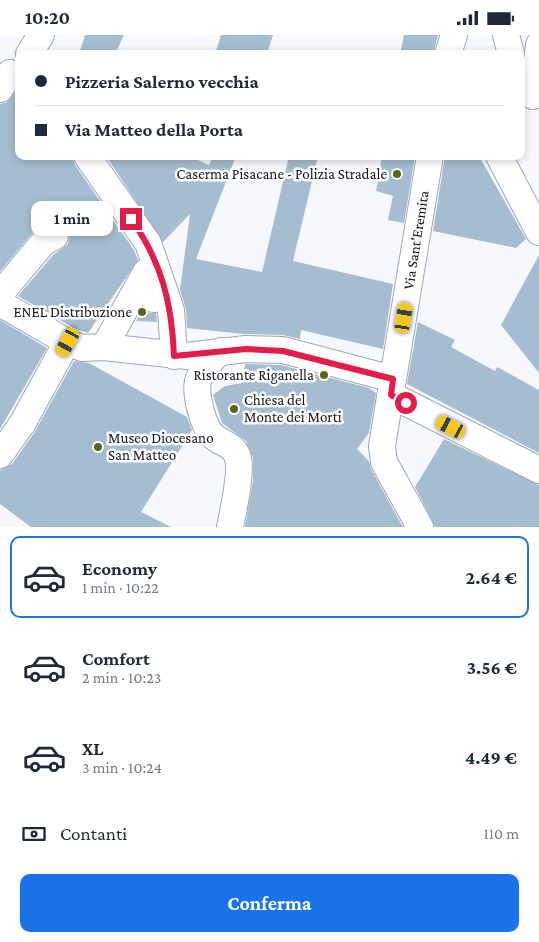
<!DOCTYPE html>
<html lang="it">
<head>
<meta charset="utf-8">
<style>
	body { margin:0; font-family:"Crimson Pro",serif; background:#f2f2f3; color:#1f2937; height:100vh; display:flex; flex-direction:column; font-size:19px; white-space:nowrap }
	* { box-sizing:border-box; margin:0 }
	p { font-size:16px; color:#747a83 }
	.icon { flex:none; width:28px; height:28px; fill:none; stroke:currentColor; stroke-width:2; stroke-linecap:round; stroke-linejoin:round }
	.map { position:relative; height:492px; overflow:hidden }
	.sheet { display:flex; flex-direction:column; background:#fff; flex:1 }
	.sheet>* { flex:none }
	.guide { position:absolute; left:15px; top:15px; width:510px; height:110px; border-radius:10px; box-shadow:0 2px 8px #0003; display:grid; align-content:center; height:110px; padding:0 20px; background:#fff }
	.end { position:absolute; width:22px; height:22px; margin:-11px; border:6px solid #e11d48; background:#fff; box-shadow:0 0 0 2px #fff }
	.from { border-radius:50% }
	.bubble { position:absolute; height:35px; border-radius:10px; background:#fff; box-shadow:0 2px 8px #0003; font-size:16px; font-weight:700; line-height:35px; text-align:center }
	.car { position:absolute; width:15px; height:30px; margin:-15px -8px; border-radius:6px; box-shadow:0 0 4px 1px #0007; background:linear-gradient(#f5c518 24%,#345 0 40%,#f5c518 0 76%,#345 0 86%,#f5c518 0) }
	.guide b { display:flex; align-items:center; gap:18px; height:48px; font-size:19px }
	.guide b+b { border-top:1px solid #e0e1e3 }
	.guide i { width:12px; height:12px; background:#1f2937 }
	ul { padding:9px 0 0; list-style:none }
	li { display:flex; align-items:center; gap:15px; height:82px; margin:0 10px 8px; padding:0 10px; border:2px solid transparent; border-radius:10px }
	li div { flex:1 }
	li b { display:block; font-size:19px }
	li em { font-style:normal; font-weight:700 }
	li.current { border-color:#1a73e8 }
	li>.icon { width:45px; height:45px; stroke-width:1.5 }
	.pay { display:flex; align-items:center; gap:12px; height:55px; padding:0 20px; font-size:19px }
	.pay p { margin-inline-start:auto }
	.cta { display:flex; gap:10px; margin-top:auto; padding:10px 20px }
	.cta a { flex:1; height:58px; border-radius:10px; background:#1a73e8; color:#fff; font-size:20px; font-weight:700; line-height:58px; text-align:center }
	.status { display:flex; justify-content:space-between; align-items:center; height:35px; padding:0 25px; background:#fff; direction:ltr }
	.status svg { height:14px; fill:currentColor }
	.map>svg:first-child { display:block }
	.building { fill:#a4bdd0 }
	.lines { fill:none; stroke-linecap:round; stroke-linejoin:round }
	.street-casing { stroke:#9ca5bf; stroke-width:28 }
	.street { stroke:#fff; stroke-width:26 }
	.route { stroke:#e11d48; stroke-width:6 }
	.poi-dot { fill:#566916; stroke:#fff; stroke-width:2 }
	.labels { text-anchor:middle; stroke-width:5; stroke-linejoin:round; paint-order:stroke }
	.poi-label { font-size:15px; fill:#11141d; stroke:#fff; text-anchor:end }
	.street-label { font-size:15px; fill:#11141d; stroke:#fff }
</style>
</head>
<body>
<div class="status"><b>10:20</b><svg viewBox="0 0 49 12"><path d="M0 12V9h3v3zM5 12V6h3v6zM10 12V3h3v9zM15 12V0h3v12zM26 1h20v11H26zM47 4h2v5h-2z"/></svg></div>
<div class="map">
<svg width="539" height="492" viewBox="0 0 539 492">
	<rect width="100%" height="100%" fill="#f6f8fe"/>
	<g class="building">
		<polygon points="85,0 124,0 115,19 79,19"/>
		<polygon points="221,0 273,0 267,19 215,19"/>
		<polygon points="404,0 438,0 433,19 400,19"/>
		<polygon points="19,52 19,121 72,121 75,130 134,215 138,225 88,298 74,293 18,261 53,220 68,209 70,200 68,193 63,188 54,186 35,195 0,236 0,69 7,67"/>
		<polygon points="106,121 189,121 209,130 213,121 236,121 196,224 262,237 289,121 318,121 293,226 393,249 383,314 301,295 300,304 283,300 243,299 187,293 186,274 180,255 190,179 163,207"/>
		<polygon points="382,121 415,121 404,188 388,185 393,161 376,156"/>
		<polygon points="445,121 479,121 526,204 516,213 433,196"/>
		<polygon points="539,220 539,338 501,290"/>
		<polygon points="143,274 150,278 156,278 157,287 136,286"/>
		<polygon points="0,285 47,313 0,394"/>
		<polygon points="418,287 455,305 451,312 495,336 497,332 539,355 539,418 407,349"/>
		<polygon points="74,326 89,328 187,382 192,395 141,477 171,492 31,492 0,469 0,435 12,429 34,398"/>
		<polygon points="245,329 281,330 369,353 376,358 369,398 357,414 369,426 371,434 403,492 245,492 253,446 253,423 246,406 222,388 213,360 225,351 242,348"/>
		<polygon points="444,404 539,450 539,492 435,492 415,452"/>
	</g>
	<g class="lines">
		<defs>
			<g id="street">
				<polyline points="506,0 511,19"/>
				<polyline points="29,19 41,0"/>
				<polyline points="448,19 454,0"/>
				<polyline points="0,54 10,38"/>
				<polyline points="533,61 539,10"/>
				<polyline points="87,121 148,208 171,275 174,321"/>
				<polyline points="499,121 539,197"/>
				<polyline points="0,259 43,208 55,201"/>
				<polyline points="0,268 67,307 82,313 104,312 187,321 246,314 283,315 393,344 382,411 384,427 420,492"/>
				<polyline points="104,312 146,237 154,264"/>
				<path d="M221 316C211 325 202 333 198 346 195 360 203 391 213 401 220 408 232 409 237 420 243 433 233 477 230 492"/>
				<polyline points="393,344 430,121"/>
				<polyline points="391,360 539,435"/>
				<polyline points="0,420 22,389 67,307"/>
			</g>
		</defs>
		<use href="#street" class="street-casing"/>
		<use href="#street" class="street"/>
	</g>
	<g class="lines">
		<path class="route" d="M131 184C162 227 172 269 174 321L246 314 283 316 393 344 391 360 406 368"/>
	</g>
	<g class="poi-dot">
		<circle cx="397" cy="139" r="5"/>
		<circle cx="142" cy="277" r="5"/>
		<circle cx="324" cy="340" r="5"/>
		<circle cx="234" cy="374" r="5"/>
		<circle cx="98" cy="412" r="5"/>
	</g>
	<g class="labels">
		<g class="poi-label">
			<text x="387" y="144">Caserma Pisacane - Polizia Stradale</text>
			<text x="132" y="282">ENEL Distribuzione</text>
			<text x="314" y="345">Ristorante Riganella</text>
			<text x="244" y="370" text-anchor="start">Chiesa del<tspan x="244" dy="17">Monte dei Morti</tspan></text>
			<text x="108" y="408" text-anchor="start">Museo Diocesano<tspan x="108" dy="17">San Matteo</tspan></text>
		</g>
		<g class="street-label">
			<text transform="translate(416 205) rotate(-81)" y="5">Via Sant'Eremita</text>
		</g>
	</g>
</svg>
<i class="end from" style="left:406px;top:368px"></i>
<i class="end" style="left:131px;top:184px"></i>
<div class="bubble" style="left:31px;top:166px;width:82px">1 min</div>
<i class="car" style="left:404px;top:283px;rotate:9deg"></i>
<i class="car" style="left:68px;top:307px;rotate:209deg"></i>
<i class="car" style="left:451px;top:392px;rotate:297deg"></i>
<div class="guide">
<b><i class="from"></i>Pizzeria Salerno vecchia</b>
<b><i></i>Via Matteo della Porta</b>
</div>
</div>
<section class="sheet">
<ul>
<li class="current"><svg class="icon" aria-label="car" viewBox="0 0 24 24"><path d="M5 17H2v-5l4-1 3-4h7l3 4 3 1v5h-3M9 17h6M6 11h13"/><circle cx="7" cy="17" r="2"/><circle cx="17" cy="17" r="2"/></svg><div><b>Economy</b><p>1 min · 10:22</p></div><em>2.64 €</em></li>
<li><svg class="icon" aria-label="car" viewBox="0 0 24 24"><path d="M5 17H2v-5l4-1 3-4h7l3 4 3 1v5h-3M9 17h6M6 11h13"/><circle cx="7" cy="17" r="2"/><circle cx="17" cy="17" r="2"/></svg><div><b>Comfort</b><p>2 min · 10:23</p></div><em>3.56 €</em></li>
<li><svg class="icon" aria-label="car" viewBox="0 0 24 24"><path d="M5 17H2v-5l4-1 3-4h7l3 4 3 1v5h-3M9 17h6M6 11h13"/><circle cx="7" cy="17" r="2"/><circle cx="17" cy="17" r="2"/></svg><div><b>XL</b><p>3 min · 10:24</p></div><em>4.49 €</em></li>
</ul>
<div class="pay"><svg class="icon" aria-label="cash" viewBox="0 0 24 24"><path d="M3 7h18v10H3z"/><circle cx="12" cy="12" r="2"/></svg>Contanti<p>110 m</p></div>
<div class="cta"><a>Conferma</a></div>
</section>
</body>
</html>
